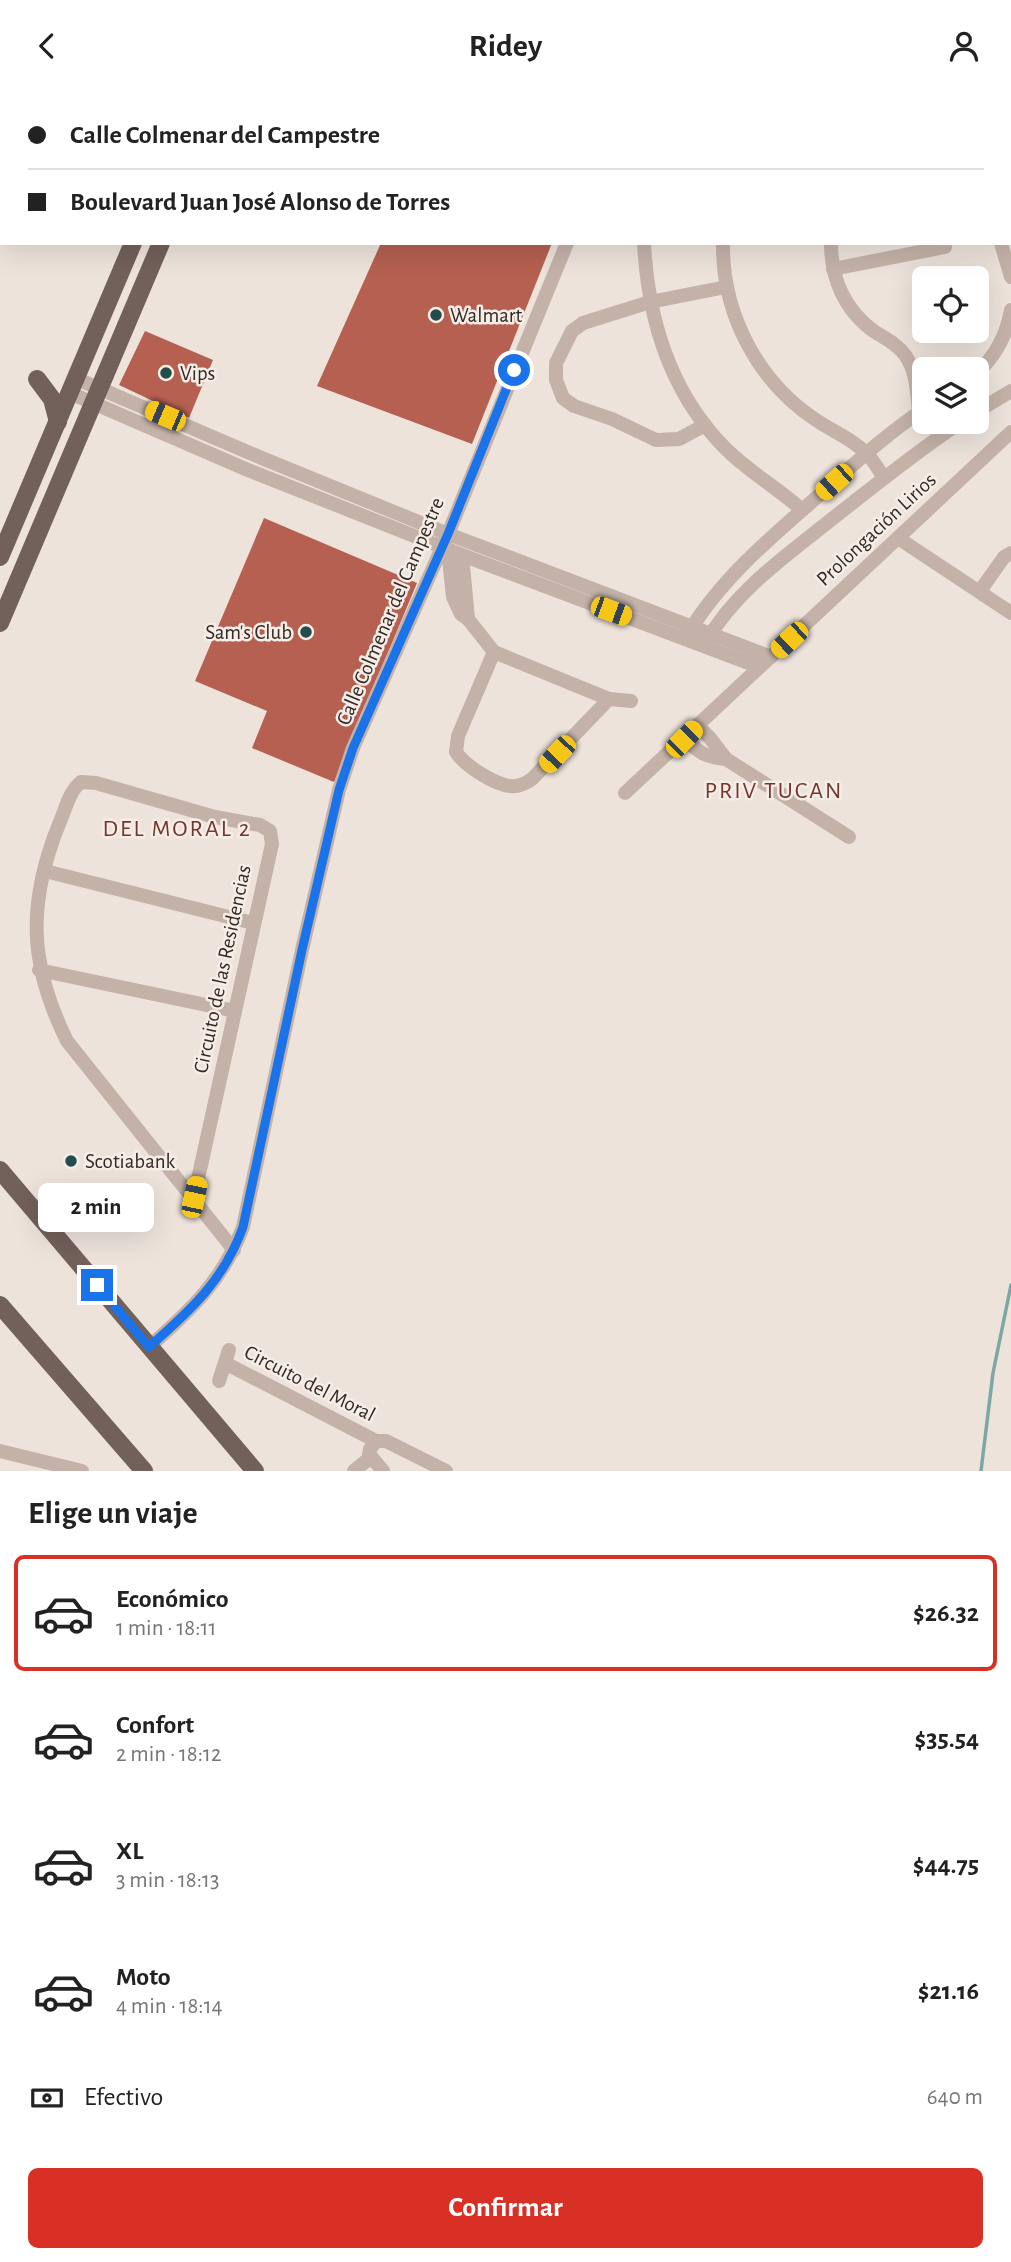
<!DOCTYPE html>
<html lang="es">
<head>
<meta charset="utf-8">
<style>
	body { margin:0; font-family:"Alegreya Sans",sans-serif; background:#f6f6f6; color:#222; height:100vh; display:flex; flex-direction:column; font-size:26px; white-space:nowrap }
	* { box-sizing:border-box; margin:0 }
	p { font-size:23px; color:#767676 }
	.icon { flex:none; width:38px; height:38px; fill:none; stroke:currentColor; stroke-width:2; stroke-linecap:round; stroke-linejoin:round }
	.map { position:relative; height:1380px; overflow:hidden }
	.drawer { display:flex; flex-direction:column; background:#fff; flex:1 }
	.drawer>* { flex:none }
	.top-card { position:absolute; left:0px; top:0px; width:1012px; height:154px; box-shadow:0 7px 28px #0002; display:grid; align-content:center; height:154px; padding:0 28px; background:#fff }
	.fabs { position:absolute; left:912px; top:175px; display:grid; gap:14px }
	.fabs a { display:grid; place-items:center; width:77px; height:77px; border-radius:10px; background:#fff; box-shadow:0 7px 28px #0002; font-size:35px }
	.end { position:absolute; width:32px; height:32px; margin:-16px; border:9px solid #1a73e8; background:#fff; box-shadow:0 0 0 4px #fff }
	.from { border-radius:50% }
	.bubble { position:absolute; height:49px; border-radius:10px; background:#fff; box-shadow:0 7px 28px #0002; font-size:23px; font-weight:700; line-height:49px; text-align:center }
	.car { position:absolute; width:21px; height:42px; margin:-21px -10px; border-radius:9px; box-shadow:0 0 5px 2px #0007; background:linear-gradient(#f5c518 24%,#345 0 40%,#f5c518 0 76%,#345 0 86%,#f5c518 0) }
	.top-card b { display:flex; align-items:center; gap:24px; height:66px; font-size:26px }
	.top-card b+b { border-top:2px solid #e0e0e0 }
	.top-card i { width:18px; height:18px; background:#222 }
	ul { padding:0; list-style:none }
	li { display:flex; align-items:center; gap:21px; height:116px; margin:0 14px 10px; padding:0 14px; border:4px solid transparent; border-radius:10px }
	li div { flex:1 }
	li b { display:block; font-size:26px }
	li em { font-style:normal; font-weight:700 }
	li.on { border-color:#d93025 }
	li>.icon { width:63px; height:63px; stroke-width:1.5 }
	h2 { padding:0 28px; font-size:32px; line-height:84px }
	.pay { display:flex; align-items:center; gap:18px; height:77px; padding:0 28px; font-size:26px }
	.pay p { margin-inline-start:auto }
	.cta { display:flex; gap:14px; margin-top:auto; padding:14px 28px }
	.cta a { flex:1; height:80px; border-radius:10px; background:#d93025; color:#fff; font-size:28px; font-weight:700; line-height:80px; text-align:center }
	header { display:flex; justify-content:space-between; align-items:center; height:91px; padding:0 28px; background:#fff; font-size:32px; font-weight:700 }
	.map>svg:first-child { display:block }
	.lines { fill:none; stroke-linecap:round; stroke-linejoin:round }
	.stream { stroke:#7ea6a4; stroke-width:3.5 }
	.building { fill:#b56051 }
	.minor { stroke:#c4b2a8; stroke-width:14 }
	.major { stroke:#72605a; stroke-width:18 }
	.route { stroke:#1a73e8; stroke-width:9 }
	.poi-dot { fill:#234d4c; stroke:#f6ede6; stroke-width:2.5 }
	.labels { text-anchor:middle; stroke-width:5; stroke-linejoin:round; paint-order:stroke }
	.poi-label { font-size:21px; fill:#322927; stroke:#f6ede6; text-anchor:start }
	.street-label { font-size:21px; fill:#322927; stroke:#f6ede6 }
	.quarter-label { font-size:24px; letter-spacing:2px; fill:#75362c; stroke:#f6ede6 }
</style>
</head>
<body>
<header><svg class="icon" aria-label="back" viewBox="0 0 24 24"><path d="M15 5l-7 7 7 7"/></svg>Ridey<svg class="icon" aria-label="person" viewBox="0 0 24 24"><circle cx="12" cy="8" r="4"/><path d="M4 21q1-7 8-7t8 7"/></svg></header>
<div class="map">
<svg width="1011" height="1380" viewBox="0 0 1011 1380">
	<rect width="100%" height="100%" fill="#ede3db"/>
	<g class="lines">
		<polyline class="stream" points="981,1380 993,1282 1011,1194"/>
	</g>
	<g class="building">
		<polygon points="381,152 552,152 472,353 317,295"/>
		<polygon points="145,240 213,269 189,327 119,294"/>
		<polygon points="264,427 417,492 334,691 252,657 267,620 195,590"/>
	</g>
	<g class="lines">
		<g class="minor">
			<polyline points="754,0 756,2"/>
			<polyline points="630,2 631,0"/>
			<polyline points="687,2 688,0"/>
			<polyline points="789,2 791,0"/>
			<polyline points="1010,84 1011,86"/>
			<polyline points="1010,98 1011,96"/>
			<path d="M644 152C648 229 670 302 726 358 749 381 778 397 802 419"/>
			<path d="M723 152C722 222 757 290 816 329 832 340 851 347 865 361 873 368 878 378 884 387"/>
			<path d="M831 152C831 188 845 220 875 241 886 248 897 253 905 264 917 280 917 303 919 322"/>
			<polyline points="1001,152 1011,186"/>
			<polyline points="833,178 945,156"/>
			<path d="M976 282C995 267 1007 243 1011 219"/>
			<polyline points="75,287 264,368 448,443 771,566"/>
			<polyline points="70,302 248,379 462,464 759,576"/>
			<polyline points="976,321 1011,300"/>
			<polyline points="705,334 679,348 656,349 612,328 574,315 563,307 556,289 556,272 572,240 583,232 650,211 726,196"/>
			<polyline points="898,447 1011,522"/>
			<polyline points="448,459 453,506 461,523 468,528 494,561 609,608 631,610"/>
			<polyline points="462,464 468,528"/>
			<polyline points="980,500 1004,466 1011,462"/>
			<path d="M688 543C719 490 770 447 816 407 851 376 885 344 924 318"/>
			<path d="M706 551C735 500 787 464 832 428 874 395 916 361 961 331"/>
			<path d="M494 561 458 645 456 661C465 675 494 693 510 695 519 696 525 693 532 688L609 608"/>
			<polyline points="697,634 710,647 726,668 849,746"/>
			<path d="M684 648C700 662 705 666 726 668"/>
			<polyline points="625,702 1011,341"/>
			<polyline points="45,780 253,832"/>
			<polyline points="39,879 235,920"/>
			<path d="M194 1106 272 753 270 740 260 734 215 726 96 692 81 691C69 700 65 720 59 733 27 813 29 873 67 950L234 1159"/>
			<path d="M149 1256C191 1219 223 1189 243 1136L302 859 339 699 353 657 448 443 567 152"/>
			<polyline points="225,1272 376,1350 386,1350 446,1380"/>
			<polyline points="219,1290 229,1259"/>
			<polyline points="376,1350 370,1358 369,1363 383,1380"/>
			<polyline points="0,1360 82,1380"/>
			<polyline points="354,1380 371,1366"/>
		</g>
		<g class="major">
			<polyline points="154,0 158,2"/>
			<polyline points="207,0 211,2"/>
			<polyline points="37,288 52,308 58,331"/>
			<polyline points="0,466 133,152"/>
			<polyline points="0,532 161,152"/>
			<polyline points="0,1079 255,1380"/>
			<polyline points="0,1214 144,1380"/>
		</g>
	</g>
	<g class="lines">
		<path class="route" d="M97 1194 149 1256C191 1219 224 1189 243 1136L302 859 339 699 353 657 448 443 514 279"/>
	</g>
	<g class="poi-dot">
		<circle cx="436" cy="224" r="7"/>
		<circle cx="166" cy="282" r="7"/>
		<circle cx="306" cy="541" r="7"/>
		<circle cx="71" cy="1070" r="7"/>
	</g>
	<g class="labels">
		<g class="poi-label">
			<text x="450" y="231">Walmart</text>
			<text x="180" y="289">Vips</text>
			<text x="292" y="548" text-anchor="end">Sam's Club</text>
			<text x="85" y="1077">Scotiabank</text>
		</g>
		<g class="street-label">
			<text transform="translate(876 438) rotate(-43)" y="7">Prolongación Lirios</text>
			<text transform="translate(390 520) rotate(-67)" y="7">Calle Colmenar del Campestre</text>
			<text transform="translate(222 878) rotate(-78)" y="7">Circuito de las Residencias</text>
			<text transform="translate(310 1292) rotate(27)" y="7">Circuito del Moral</text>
		</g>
		<g class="quarter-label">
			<text x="774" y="707">PRIV TUCAN</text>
			<text x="177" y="745">DEL MORAL 2</text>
		</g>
	</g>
</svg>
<div class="fabs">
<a><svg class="icon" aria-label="locate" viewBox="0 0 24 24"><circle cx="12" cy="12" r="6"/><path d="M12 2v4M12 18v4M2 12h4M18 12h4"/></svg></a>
<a><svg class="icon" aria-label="layers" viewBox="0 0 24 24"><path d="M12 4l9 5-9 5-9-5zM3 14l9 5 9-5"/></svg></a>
</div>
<i class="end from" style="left:514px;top:279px"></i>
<i class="end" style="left:97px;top:1194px"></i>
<div class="bubble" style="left:38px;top:1092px;width:116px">2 min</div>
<i class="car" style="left:165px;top:325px;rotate:293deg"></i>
<i class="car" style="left:834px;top:391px;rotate:228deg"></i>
<i class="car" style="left:611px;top:520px;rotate:110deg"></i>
<i class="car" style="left:789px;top:549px;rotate:227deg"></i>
<i class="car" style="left:684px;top:648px;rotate:45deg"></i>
<i class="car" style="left:557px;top:663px;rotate:223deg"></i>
<i class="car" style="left:194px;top:1106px;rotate:12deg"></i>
<div class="top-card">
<b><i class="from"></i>Calle Colmenar del Campestre</b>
<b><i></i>Boulevard Juan José Alonso de Torres</b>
</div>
</div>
<section class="drawer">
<h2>Elige un viaje</h2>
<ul>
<li class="on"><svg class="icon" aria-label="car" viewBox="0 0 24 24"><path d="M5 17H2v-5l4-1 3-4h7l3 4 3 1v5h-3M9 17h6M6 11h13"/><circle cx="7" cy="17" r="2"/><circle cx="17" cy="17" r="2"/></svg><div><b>Económico</b><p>1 min · 18:11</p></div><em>$26.32</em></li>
<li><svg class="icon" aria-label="car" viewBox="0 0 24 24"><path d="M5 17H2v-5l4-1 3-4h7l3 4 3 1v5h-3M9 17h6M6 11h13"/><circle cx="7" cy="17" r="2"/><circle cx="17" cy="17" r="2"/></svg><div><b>Confort</b><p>2 min · 18:12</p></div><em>$35.54</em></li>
<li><svg class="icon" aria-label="car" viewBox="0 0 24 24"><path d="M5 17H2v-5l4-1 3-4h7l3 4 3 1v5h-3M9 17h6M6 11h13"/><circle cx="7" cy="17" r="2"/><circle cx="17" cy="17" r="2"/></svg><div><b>XL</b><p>3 min · 18:13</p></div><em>$44.75</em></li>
<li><svg class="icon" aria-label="car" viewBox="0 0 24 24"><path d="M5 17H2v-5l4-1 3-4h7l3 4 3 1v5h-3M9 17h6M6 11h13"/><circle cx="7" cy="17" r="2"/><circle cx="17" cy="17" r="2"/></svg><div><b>Moto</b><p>4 min · 18:14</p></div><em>$21.16</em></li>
</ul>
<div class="pay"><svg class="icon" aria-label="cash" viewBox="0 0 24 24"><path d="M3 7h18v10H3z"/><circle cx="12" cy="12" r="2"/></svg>Efectivo<p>640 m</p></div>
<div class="cta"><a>Confirmar</a></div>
</section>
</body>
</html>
